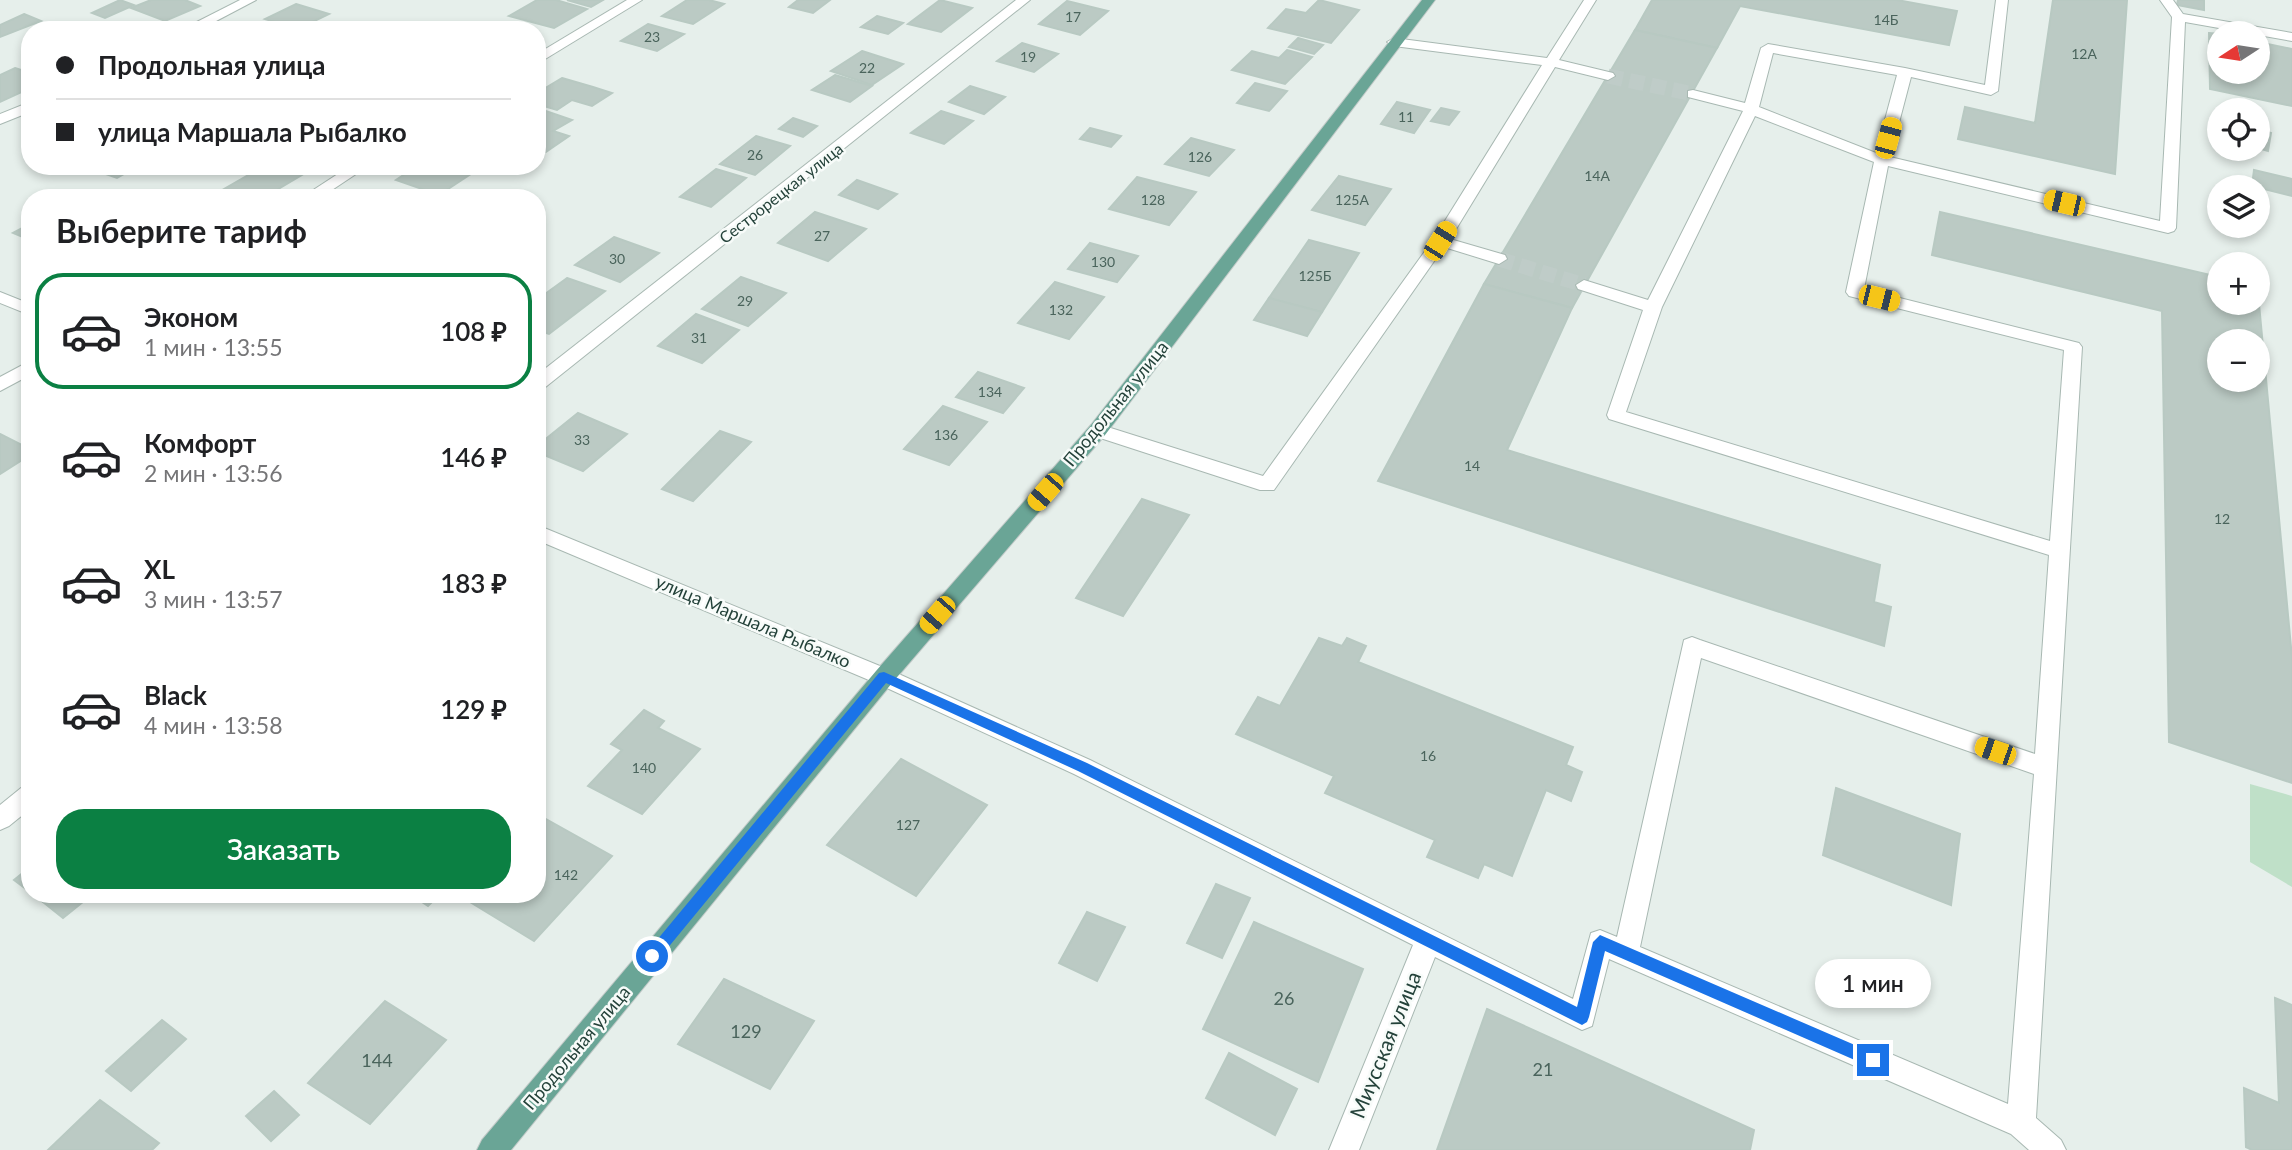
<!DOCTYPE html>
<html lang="ru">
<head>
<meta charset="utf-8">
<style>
	body { margin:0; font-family:Lato,sans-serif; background:#f2f2f2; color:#202124; height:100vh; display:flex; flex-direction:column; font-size:26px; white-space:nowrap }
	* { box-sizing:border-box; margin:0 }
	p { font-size:23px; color:#757577 }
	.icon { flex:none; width:38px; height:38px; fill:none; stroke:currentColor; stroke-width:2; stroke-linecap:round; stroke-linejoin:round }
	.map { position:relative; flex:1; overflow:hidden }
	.sheet { position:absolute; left:21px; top:189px; width:525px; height:714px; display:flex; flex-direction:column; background:#fff; border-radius:28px; box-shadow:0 4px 10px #0003 }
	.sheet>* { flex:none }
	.banner { position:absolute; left:21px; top:21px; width:525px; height:154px; border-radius:28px; box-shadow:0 4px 10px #0003; display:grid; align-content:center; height:154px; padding:0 35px; background:#fff }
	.needle { width:46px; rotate:258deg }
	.buttons { position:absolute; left:2207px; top:21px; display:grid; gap:14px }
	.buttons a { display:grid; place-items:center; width:63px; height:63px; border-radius:50%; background:#fff; box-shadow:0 4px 10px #0003; font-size:35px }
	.end { position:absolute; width:32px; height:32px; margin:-16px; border:9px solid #1a73e8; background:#fff; box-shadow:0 0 0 4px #fff }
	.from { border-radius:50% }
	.bubble { position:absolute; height:49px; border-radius:24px; background:#fff; box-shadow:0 4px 10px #0003; font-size:23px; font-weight:600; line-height:49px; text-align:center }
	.car { position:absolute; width:21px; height:42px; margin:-21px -10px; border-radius:9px; box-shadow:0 0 5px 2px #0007; background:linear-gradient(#f5c518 24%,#345 0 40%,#f5c518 0 76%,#345 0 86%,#f5c518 0) }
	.banner b { display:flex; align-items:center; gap:24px; height:66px; font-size:26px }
	.banner b+b { border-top:2px solid #e0e0e0 }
	.banner i { width:18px; height:18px; background:#202124 }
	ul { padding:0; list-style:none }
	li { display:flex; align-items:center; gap:21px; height:116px; margin:0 14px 10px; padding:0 21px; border:4px solid transparent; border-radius:28px }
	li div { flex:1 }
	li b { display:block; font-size:26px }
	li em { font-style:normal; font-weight:600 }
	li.on { border-color:#0b8043 }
	li>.icon { width:63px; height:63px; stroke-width:1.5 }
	h2 { padding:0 35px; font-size:32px; line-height:84px }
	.cta { display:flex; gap:14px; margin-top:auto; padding:14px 35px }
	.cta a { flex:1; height:80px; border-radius:28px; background:#0b8043; color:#fff; font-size:28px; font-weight:600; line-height:80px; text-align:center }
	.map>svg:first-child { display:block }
	.green { fill:#bfe0c8 }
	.building { fill:#bbcac4; stroke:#b8c9c2; stroke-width:2; fill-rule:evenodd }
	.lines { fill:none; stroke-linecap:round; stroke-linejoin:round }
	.minor-tunnel { stroke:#bfccc8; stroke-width:15; stroke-dasharray:15 7; stroke-linecap:butt }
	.minor-casing { stroke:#a8b8b2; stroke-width:2 }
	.major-casing { stroke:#c2cac8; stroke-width:2 }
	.minor { fill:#fff; fill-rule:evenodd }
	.major { fill:#6aa596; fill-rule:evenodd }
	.route { fill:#1a73e8 }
	.labels { text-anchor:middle; stroke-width:5; stroke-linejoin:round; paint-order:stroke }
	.number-label { font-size:14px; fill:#4a645c }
	.far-street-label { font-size:16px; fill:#24423a; stroke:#f7fbf9 }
	.street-label { font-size:18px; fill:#24423a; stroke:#f7fbf9 }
	.near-number-label { font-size:18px; fill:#4a645c }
	.near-street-label { font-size:21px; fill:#24423a; stroke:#f7fbf9 }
</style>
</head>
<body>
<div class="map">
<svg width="2292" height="1150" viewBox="0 0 2292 1150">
	<rect width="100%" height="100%" fill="#e6efeb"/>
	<polygon class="green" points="2250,784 2292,796 2292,887 2250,862"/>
	<g class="building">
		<polygon points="120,0 134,5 105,18 92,13"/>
		<polygon points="151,0 185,0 200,6 165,21 131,8"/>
		<polygon points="537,0 556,0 587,9 554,28 509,16"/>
		<polygon points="567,0 603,0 591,7"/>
		<polygon points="687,0 709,0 724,4 693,24 662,16"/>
		<polygon points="798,0 830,0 813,13 789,7"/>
		<polygon points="940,0 972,8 941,32 908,24"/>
		<polygon points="1319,0 1359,10 1331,43 1268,28 1286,9 1306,13"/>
		<polygon points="1652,0 1897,0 1957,11 1949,45 1740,6 1717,48 1635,30"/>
		<polygon points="2053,0 2127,0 2115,174 1958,139 1965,107 2035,123"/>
		<polygon points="2178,0 2204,0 2204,10 2177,5"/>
		<polygon points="1067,1 1108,11 1080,35 1039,24"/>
		<polygon points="296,4 329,14 298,29 265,19"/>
		<polygon points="24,14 41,21 0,37 0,25"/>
		<polygon points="877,16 903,23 888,34 861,27"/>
		<polygon points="257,22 281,30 241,30"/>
		<polygon points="648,24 684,34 657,51 621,41"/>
		<polygon points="1635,30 1717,48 1572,308 1484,284"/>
		<polygon points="2209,33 2219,34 2219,72 2258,72 2258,42 2292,49 2292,106 2210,89"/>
		<polygon points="1298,38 1323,45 1314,54 1289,47"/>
		<polygon points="1022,43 1058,54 1034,72 997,61"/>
		<polygon points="1287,50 1312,57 1285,84 1232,70 1252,51 1279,58"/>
		<polygon points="862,51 903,64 872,85 831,71"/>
		<polygon points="15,68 30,73 30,88 0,102 0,75"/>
		<polygon points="835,75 872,86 850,102 812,90"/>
		<polygon points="562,78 593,87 612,93 592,106 572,100 557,110 537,104 537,93"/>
		<polygon points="1255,83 1287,91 1269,111 1237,103"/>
		<polygon points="970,86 1005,97 984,114 949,102"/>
		<polygon points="1397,102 1430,110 1414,133 1381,124"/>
		<polygon points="537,108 572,120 553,131 569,136 546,152 537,149"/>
		<polygon points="1441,108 1459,112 1449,125 1431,121"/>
		<polygon points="941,111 973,121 944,144 911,133"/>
		<polygon points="793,118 817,126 803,137 779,129"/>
		<polygon points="1090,128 1121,136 1111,147 1080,139"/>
		<polygon points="2258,129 2271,133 2268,151 2258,148"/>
		<polygon points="756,136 790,146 755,175 720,164"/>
		<polygon points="1191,138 1234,150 1209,176 1165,164"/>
		<polygon points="116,166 138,166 117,178 103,173"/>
		<polygon points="264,166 292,166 307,172 263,198 230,198 217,193"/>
		<polygon points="417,166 483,166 439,195 396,180"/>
		<polygon points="716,169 746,178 711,207 680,197"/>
		<polygon points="2254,170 2292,179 2292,196 2252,186"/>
		<polygon points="1339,176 1391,189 1365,225 1312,210"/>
		<polygon points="1137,177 1196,192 1169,225 1109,209"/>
		<polygon points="857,180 897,194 878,209 839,195"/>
		<polygon points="815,212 866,229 828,261 778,243"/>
		<path d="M1940 212 2219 277V303H2258V293L2292 658V783L2169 742 2162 311 1932 255ZM2219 341H2258V380H2219Z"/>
		<polygon points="30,224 30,240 13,233"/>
		<polygon points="614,237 659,253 620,282 575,265"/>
		<polygon points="1309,240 1359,253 1322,312 1269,298"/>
		<polygon points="1090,243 1138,256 1117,282 1068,269"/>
		<polygon points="741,277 786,293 748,326 702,309"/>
		<polygon points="567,278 605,291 549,334 537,330 537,291 545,294"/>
		<polygon points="1055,282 1104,297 1069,339 1018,323"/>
		<polygon points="1484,284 1572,308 1507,450 1880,565 1874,602 1891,607 1884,646 1378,481"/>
		<polygon points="1269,298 1322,312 1307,336 1254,320"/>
		<polygon points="696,314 739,330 702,363 658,346"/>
		<polygon points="978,372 1024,388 1003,413 956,397"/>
		<polygon points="943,406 987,422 949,465 904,449"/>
		<polygon points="578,413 627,434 583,471 537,452 537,446"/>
		<polygon points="720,431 751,442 693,501 662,489"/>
		<polygon points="0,434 30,449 30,455 0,474"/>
		<polygon points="1142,499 1189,515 1123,616 1076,598"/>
		<polygon points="1319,638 1342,646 1347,638 1366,646 1358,662 1573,747 1566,765 1582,772 1571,801 1546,790 1512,876 1484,864 1478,878 1427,857 1435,840 1325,793 1334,776 1236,734 1258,697 1280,706"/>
		<polygon points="644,710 664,721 658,728 700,749 642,814 588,786 622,750 611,744"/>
		<polygon points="901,759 987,805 916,896 827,845"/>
		<polygon points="1836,788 1960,834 1951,905 1823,855"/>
		<polygon points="537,814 612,856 534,941 457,894 537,894"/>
		<polygon points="30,867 30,892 14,880"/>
		<polygon points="1216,884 1250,898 1222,958 1187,943"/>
		<polygon points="33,894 85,894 89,897 63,918"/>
		<polygon points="410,894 440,894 428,906"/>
		<polygon points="1087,912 1125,927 1097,981 1059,963"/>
		<polygon points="1254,922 1363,969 1318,1082 1203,1029"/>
		<polygon points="724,979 814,1021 770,1089 678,1044"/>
		<polygon points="2275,998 2292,1005 2292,1150 2252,1150 2246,1147 2244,1088 2279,1103"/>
		<polygon points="385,1001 446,1040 370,1124 308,1083"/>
		<polygon points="1487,1009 1754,1130 1750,1150 1437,1150"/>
		<polygon points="162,1020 186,1039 131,1091 106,1071"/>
		<polygon points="1229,1053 1297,1089 1275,1135 1206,1098"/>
		<polygon points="274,1091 299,1115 271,1141 246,1116"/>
		<polygon points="100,1100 159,1143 152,1150 48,1150"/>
	</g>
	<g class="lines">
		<g class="minor-tunnel">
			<polyline points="1608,76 1693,94"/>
			<polyline points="1499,259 1584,285"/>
		</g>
		<defs>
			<g id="minor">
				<polygon points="240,0 256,0 199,30 181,30"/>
				<polygon points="627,0 642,0 537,64 537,54"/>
				<polygon points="1016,0 1030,0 543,389 537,391 537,375"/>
				<polygon points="1584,0 1596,0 1559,60 1613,73 1615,76 1608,80 1555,67 1450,239 1505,255 1507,259 1499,264 1444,247 1274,490 1260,490 1091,435 1089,430 1091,425 1098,424 1263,476 1433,240 1542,65 1394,46 1387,42 1394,38 1547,58"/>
				<path d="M1996 0H2008L1998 91 1991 95 1911 77 1890 157 2160 221 2172 17 2160 0H2173L2183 14 2292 33V41L2185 22 2176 228 2174 231 2168 233 1888 166 1864 289 2079 343 2082 347 2036 1118 2061 1140 2066 1150H2029L2011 1134 1609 959 1592 1026 1582 1030 1435 957 1359 1150H1329L1413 945 1074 774 876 683 537 540V525L892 671 1090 760 1573 999 1591 933 1600 930 1617 937 1684 640 1692 637 1700 640 2035 754 2049 555 1609 419 1607 415 1643 310 1578 289 1576 285 1584 280 1648 300 1743 111 1688 97V91L1693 90 1745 103 1761 48 1768 44 1905 68 1985 85ZM1773 53 1897 75 1876 153 1759 107ZM1755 116 1874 162 1846 292 1849 296 2064 350 2050 541 1626 412 1662 307ZM1701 658 2034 774 2008 1104 1640 947Z"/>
				<polygon points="30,102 30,112 0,124 0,114"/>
				<polygon points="350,166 368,166 320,198 301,198"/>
				<polygon points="0,292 30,304 30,315 0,303"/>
				<polygon points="30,361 30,375 0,391 0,377"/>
				<polygon points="30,785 30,809 9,826 0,830 0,805 21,788"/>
			</g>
			<polygon id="major" points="1422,0 1435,0 1105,435 892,683 511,1150 477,1150 482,1140 876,671 1091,425"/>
		</defs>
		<use href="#minor" class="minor-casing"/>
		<use href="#major" class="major-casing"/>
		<use href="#minor" class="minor"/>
		<use href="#major" class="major"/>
	</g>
	<polygon class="route" points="884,672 1087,763 1577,1007 1593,942 1600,935 1878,1055 1881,1060 1878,1065 1873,1068 1605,951 1589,1017 1587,1022 1582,1025 1078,771 886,683 657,961 647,961 647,952 879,673"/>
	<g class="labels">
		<g class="number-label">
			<text x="1073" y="22">17</text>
			<text x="1886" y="25">14Б</text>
			<text x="652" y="42">23</text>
			<text x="2084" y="59">12А</text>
			<text x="1028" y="62">19</text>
			<text x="867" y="73">22</text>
			<text x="1406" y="122">11</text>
			<text x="755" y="160">26</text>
			<text x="1200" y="162">126</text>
			<text x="1597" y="181">14А</text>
			<text x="1153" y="205">128</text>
			<text x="1352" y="205">125А</text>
			<text x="822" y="241">27</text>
			<text x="617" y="264">30</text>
			<text x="1103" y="267">130</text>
			<text x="1315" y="281">125Б</text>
			<text x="745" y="306">29</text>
			<text x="1061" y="315">132</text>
			<text x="699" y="343">31</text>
			<text x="990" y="397">134</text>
			<text x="946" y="440">136</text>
			<text x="582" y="445">33</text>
			<text x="1472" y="471">14</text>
			<text x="2222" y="524">12</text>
			<text x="1428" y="761">16</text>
			<text x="644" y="773">140</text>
			<text x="908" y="830">127</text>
			<text x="566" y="880">142</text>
		</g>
		<g class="far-street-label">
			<text transform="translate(781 193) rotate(-38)" y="6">Сестрорецкая улица</text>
		</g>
		<g class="street-label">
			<text transform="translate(1116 404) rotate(-51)" y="6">Продольная улица</text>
			<text transform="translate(753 622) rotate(23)" y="6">улица Маршала Рыбалко</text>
			<text transform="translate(577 1048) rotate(-50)" y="6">Продольная улица</text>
		</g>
		<g class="near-number-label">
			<text x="1284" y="1005">26</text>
			<text x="746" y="1038">129</text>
			<text x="377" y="1067">144</text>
			<text x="1543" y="1076">21</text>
		</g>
		<g class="near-street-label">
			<text transform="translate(1386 1045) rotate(-68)" y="7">Миусская улица</text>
		</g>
	</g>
</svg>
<div class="buttons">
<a><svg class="needle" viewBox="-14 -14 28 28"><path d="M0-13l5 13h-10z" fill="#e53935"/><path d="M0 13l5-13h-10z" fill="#757577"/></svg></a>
<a><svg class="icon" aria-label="locate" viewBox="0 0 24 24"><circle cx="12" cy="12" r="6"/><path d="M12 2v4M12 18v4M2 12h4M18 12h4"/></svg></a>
<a><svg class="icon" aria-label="layers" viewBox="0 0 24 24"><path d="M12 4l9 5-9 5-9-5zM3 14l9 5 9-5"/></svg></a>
<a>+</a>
<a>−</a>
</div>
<i class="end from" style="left:652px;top:956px"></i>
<i class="end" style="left:1873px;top:1060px"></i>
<div class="bubble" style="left:1815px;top:959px;width:116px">1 мин</div>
<i class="car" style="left:1888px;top:138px;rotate:15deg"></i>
<i class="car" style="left:2064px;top:203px;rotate:283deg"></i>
<i class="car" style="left:1440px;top:241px;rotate:32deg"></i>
<i class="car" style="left:1879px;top:298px;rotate:104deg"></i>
<i class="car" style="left:1045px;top:492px;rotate:221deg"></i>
<i class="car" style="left:937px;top:615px;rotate:221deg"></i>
<i class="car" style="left:1995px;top:751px;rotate:289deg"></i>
<div class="banner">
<b><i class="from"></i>Продольная улица</b>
<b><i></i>улица Маршала Рыбалко</b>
</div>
<section class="sheet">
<h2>Выберите тариф</h2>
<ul>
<li class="on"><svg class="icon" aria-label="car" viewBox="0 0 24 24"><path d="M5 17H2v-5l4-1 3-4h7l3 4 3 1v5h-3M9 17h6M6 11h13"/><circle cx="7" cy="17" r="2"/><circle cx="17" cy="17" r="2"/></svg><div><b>Эконом</b><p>1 мин · 13:55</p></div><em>108 ₽</em></li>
<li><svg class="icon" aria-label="car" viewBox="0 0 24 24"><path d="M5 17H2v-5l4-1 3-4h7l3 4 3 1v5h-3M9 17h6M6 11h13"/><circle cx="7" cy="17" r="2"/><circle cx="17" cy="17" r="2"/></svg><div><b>Комфорт</b><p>2 мин · 13:56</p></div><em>146 ₽</em></li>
<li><svg class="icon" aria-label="car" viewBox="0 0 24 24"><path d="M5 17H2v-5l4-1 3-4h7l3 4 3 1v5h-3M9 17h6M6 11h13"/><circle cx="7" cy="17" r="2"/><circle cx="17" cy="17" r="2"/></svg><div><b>XL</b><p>3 мин · 13:57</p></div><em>183 ₽</em></li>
<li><svg class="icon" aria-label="car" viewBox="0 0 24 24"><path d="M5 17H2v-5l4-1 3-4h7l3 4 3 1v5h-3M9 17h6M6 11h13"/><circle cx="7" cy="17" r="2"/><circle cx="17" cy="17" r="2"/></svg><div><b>Black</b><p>4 мин · 13:58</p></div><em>129 ₽</em></li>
</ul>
<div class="cta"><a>Заказать</a></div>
</section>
</div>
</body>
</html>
